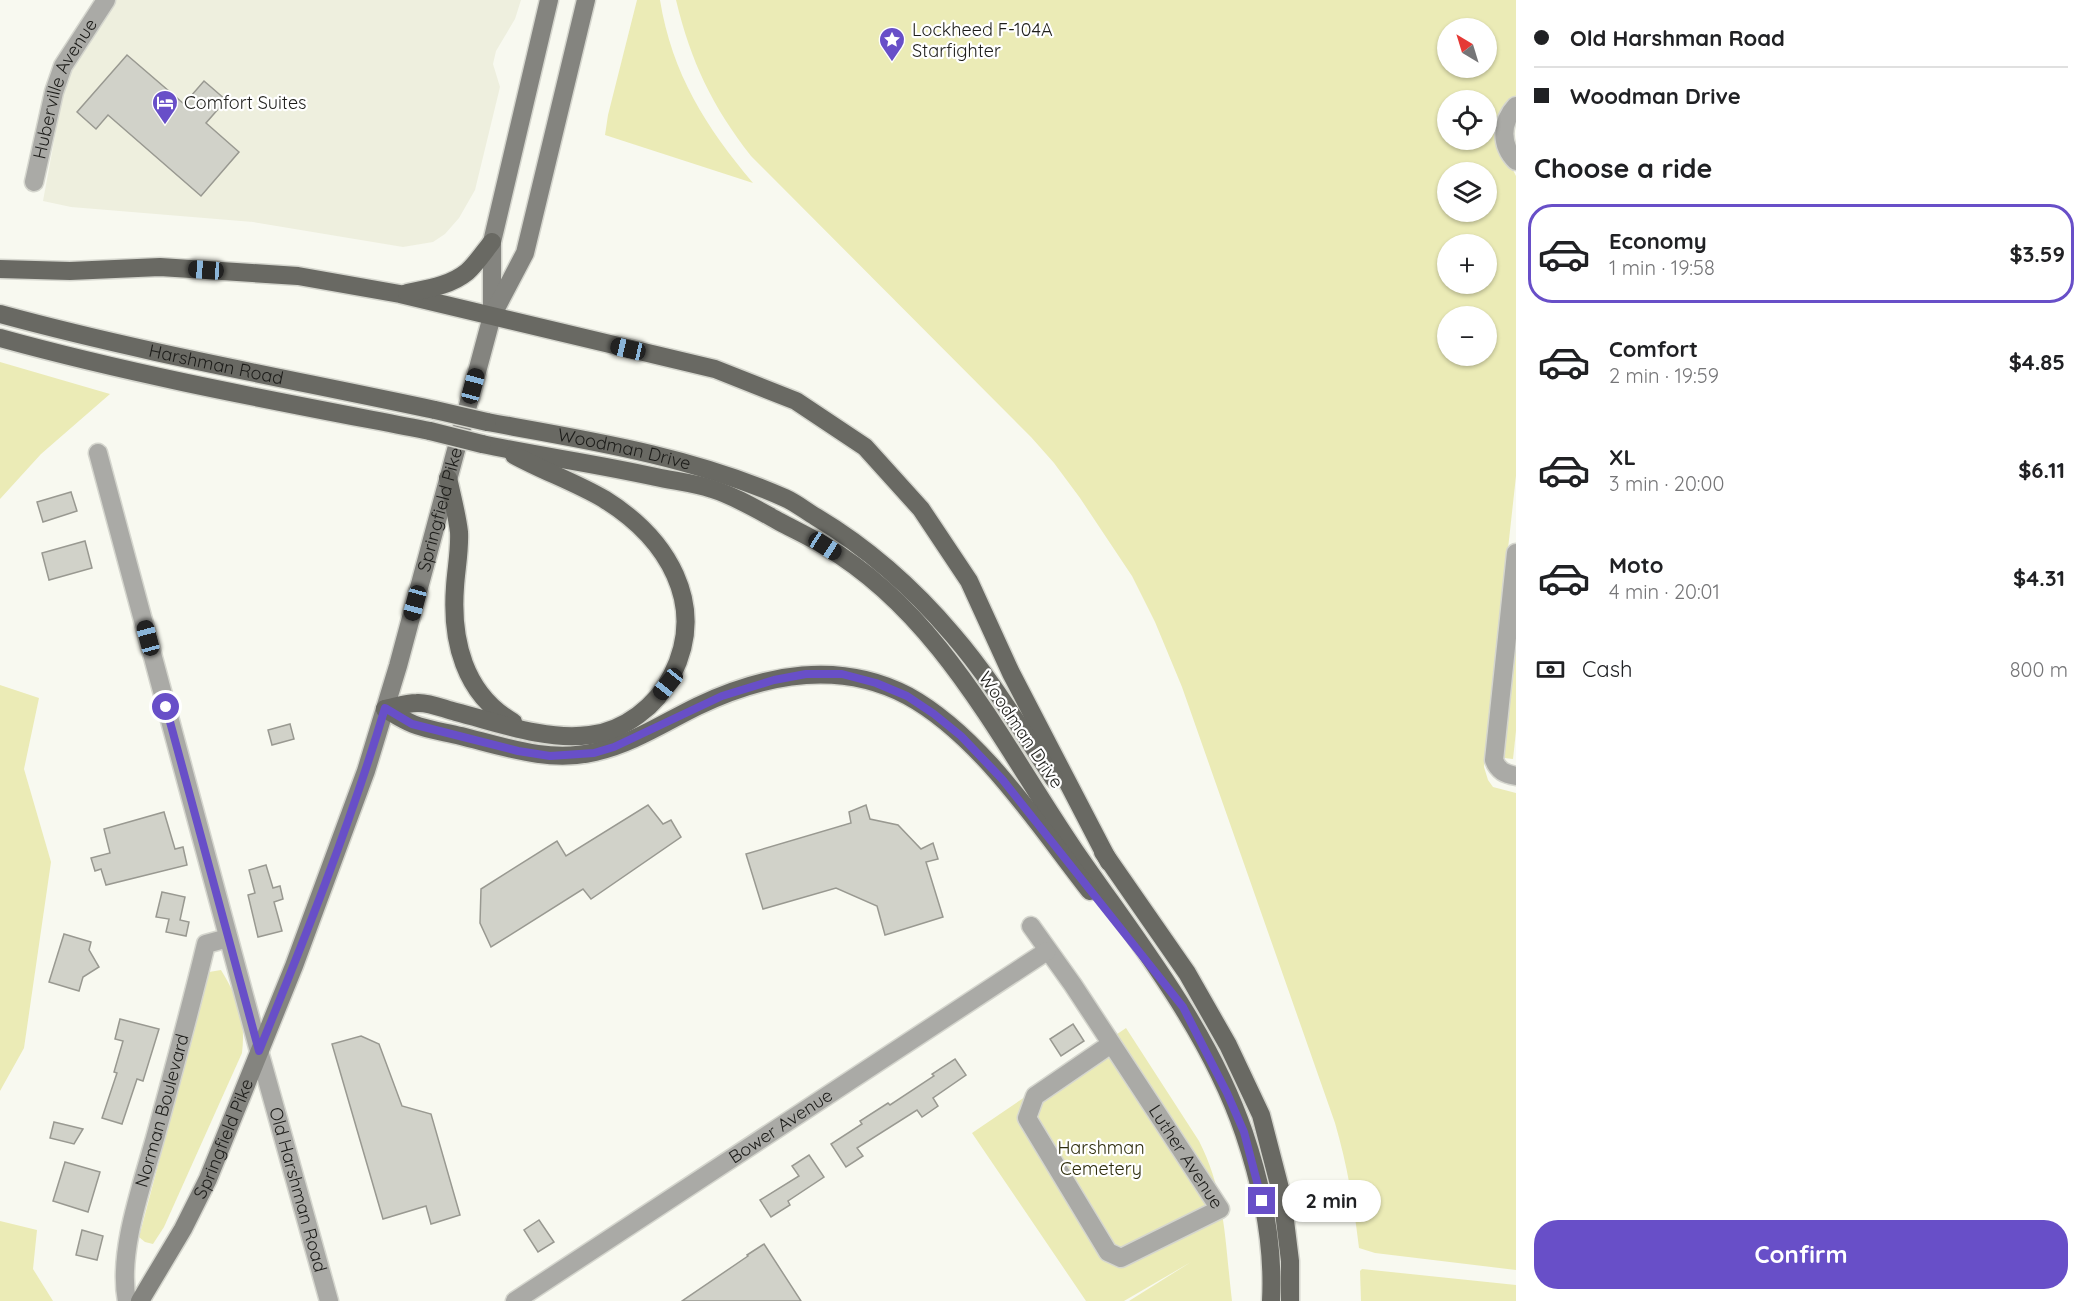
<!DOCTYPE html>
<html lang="en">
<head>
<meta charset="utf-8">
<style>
	body { margin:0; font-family:Quicksand,sans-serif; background:#f6f6f6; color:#202124; height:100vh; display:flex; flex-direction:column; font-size:22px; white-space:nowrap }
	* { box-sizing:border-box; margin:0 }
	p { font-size:20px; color:#757577 }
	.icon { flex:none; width:33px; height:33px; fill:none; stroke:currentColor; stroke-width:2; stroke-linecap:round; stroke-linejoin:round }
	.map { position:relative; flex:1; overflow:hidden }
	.details { display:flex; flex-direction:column; background:#fff; width:570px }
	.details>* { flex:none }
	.top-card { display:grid; align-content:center; height:132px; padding:0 18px; background:#fff }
	.needle { width:39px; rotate:322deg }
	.tools { position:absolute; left:1437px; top:18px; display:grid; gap:12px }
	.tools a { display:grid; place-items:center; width:60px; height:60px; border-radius:50%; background:#fff; box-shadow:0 2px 4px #0004; font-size:30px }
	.end { position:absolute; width:27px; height:27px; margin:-14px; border:8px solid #684fc8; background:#fff; box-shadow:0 0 0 3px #fff }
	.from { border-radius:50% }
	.bubble { position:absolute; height:42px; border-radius:21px; background:#fff; box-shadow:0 2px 4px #0004; font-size:20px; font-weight:700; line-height:42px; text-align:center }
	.car { position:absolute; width:18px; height:36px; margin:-18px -9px; border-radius:8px; box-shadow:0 0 4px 2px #0007; background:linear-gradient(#222 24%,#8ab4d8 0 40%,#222 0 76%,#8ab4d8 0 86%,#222 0) }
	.top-card b { display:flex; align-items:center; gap:21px; height:57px; font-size:22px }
	.top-card b+b { border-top:2px solid #e0e0e0 }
	.top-card i { width:15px; height:15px; background:#202124 }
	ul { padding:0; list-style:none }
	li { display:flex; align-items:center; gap:18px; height:99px; margin:0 12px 9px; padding:0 6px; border:3px solid transparent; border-radius:24px }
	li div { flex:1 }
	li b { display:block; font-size:22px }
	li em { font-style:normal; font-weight:700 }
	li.selected { border-color:#684fc8 }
	li>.icon { width:54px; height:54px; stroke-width:1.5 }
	h2 { padding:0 18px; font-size:27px; line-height:72px }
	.pay { display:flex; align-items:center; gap:15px; height:66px; padding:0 18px; font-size:22px }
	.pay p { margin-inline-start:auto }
	.cta { display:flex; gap:12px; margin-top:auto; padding:12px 18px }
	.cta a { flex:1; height:69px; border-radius:24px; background:#684fc8; color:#fff; font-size:24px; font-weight:700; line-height:69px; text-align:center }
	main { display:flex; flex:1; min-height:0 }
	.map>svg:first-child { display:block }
	.built { fill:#eeefde }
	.green { fill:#ebebb6; fill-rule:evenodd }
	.building { fill:#d1d2c9; stroke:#999991; stroke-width:1.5 }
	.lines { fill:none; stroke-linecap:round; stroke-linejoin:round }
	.minor-casing { stroke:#d5d6ce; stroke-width:21 }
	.tertiary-casing { stroke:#d5d6ce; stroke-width:21 }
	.secondary-casing { stroke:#d5d6ce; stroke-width:21 }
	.primary-casing { stroke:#d5d6ce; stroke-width:21 }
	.minor { stroke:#aaaaa6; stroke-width:18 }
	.tertiary { stroke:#aaaaa6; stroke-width:18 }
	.secondary { stroke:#84847f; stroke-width:18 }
	.primary { stroke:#696963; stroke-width:18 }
	.primary-bridge-casing { stroke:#d5d6ce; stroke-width:21; stroke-linecap:butt }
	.primary-bridge { stroke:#696963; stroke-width:18 }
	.route { stroke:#684fc8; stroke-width:8 }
	.labels { text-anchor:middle; stroke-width:4.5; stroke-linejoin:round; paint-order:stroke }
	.poi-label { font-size:18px; fill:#1d1d1a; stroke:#fff; text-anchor:start }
	.street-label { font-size:18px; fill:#1d1d1a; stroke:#fff }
	.park-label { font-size:18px; fill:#2d2c0b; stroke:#fff }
</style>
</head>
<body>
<main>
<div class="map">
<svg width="1516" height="1301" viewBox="0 0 1516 1301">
	<rect width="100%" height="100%" fill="#f8f9f0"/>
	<polygon class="built" points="116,0 521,0 515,19 496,51 493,64 500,87 475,190 459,218 445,234 433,242 403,247 253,222 71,207 43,201 64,87 83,47"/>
	<g class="green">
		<path d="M637 0H660C672 74 706 127 753 183L605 135 608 115Z"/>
		<path d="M676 0H1516V99L1509 162 1516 176V476L1484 767 1488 780 1493 787 1516 793V1270L1375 1253 1359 1248C1354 1205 1347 1164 1335 1123L1182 687 1155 622 1132 576 1080 498 1054 463 1031 437 751 156C712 106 691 62 676 0ZM1448 28H1486V68H1448ZM1448 100H1486V140H1448ZM1448 172H1486V212H1448ZM1448 244H1486V284H1448ZM1448 316H1486V356H1448Z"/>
		<polygon points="0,362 110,394 41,454 0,499"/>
		<polygon points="1516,641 1516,731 1513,759 1504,758 1504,756"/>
		<polygon points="0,685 39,698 24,769 51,862 24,1048 0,1091"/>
		<path d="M221 970C238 998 246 1020 242 1053L164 1227 153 1244 145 1242 139 1237 209 972Z"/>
		<path d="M1126 1028 1199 1141C1226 1194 1225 1244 1232 1301H1129L1191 1262 1124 1301H1086L972 1133Z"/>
		<polygon points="0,1221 37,1230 33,1269 53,1301 0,1301"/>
		<polygon points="1362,1269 1516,1285 1516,1301 1361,1301 1360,1271"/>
	</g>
	<g class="building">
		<polygon points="127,55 184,104 204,81 226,100 206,123 239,152 201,196 108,115 96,129 77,112"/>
		<polygon points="71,492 77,511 43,522 37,502"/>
		<polygon points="85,541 92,568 49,580 42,553"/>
		<polygon points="290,724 294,739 272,745 268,730"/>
		<polygon points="648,805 663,824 671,820 681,837 591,899 583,889 491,947 480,923 481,889 557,841 566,856"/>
		<polygon points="866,805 870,819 898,825 921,849 933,843 938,859 926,862 943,917 885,935 877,906 836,888 763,909 746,854 851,823 849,812"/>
		<polygon points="164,812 175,849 183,847 187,865 106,885 101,869 95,871 91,858 110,853 104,829"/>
		<polygon points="266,865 273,888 280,886 283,899 274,902 282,931 258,937 248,895 255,893 249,870"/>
		<polygon points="162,892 185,897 180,920 189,922 186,936 166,932 169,919 156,917"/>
		<polygon points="64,934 91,942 89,950 99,967 83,977 79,991 49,982"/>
		<polygon points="120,1019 159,1029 143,1081 137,1079 122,1124 102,1118 117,1073 114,1072 123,1041 115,1039"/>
		<polygon points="1073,1024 1084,1041 1061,1056 1050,1039"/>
		<polygon points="361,1036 379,1044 402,1106 431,1114 460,1215 431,1224 426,1206 383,1219 332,1044"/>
		<polygon points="955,1059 966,1075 933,1098 938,1106 922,1117 917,1110 857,1148 863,1156 846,1167 831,1144 862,1124 860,1121 888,1103 890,1105 934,1076 932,1074"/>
		<polygon points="54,1122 83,1129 74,1144 50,1138"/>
		<polygon points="809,1155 824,1177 788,1201 790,1205 771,1217 760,1200 799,1176 792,1166"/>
		<polygon points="65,1162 100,1172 88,1212 53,1201"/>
		<polygon points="539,1220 554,1242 538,1252 524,1230"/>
		<polygon points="82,1230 103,1236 97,1260 76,1255"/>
		<polygon points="764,1244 801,1301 682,1301 748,1256 747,1255"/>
	</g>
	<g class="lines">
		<defs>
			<g id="minor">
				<path d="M1516 106C1501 122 1500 145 1516 161"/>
				<path id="s1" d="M34 182 54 92 63 66 106 0"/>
				<polyline points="98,453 259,1051"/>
				<path d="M1516 553 1494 760C1498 771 1505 774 1516 776"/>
				<path id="s2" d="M1031 926 1073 985 1220 1209 1121 1258 1108 1252 1027 1118 1035 1096 1111 1044"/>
				<path id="s3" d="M127 1301C117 1251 144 1180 157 1131 174 1069 191 1006 206 944L228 938"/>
				<path id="s4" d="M515 1301 1047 951"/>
			</g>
			<g id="tertiary">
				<path id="s5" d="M259 1051 329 1301"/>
			</g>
			<g id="secondary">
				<polyline points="492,312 492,242 549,0"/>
				<path id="s6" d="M140 1301 183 1229 208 1179 294 966 366 771 398 666 492 316 525 253 586 0"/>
			</g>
			<g id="primary">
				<polyline points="0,269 70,271 160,267 298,276 400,294 715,369 796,401 865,447 921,509 969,581 1011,673 1109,862"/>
				<path d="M407 293C426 289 450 286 467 272 476 264 484 252 492 242"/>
				<path id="s7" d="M0 314C143 353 290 379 435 410"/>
				<path d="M0 338C141 377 286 403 430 431"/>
				<path id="s8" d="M487 422C587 440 691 456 785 498 796 503 806 511 816 517 868 548 914 589 953 635 991 679 1022 731 1054 779"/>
				<path d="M482 444C539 456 598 464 656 477 674 481 694 483 712 489 735 496 758 510 780 522 795 530 810 537 825 546 941 614 1002 744 1075 851 1137 941 1208 1028 1244 1133 1262 1186 1274 1245 1271 1301"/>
				<path d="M448 478C452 496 457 515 459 532 460 550 456 570 455 587 451 640 464 694 513 722"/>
				<path d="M385 709C394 714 403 720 413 724 428 730 445 732 461 736 505 747 549 763 595 752 632 744 665 722 698 706 765 674 840 660 908 696 981 736 1039 826 1090 891"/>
				<path d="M385 709C395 707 406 703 417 703 429 702 444 709 456 712 499 723 546 741 590 735 624 731 657 706 672 675 708 604 667 538 604 499 575 482 543 471 514 455"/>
				<polyline points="1103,852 1187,973 1228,1045 1261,1115 1282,1196 1290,1261 1290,1301"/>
			</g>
		</defs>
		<use href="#minor" class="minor-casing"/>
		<use href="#tertiary" class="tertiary-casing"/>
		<use href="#secondary" class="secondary-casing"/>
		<use href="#primary" class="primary-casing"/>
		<use href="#minor" class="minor"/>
		<use href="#tertiary" class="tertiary"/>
		<use href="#secondary" class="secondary"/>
		<use href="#primary" class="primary"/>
		<defs>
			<g id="primary-bridge">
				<polyline points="435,410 487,422"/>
				<polyline points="430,431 482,444"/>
			</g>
		</defs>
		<use href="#primary-bridge" class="primary-bridge-casing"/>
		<use href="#primary-bridge" class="primary-bridge"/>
	</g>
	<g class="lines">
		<path class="route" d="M166 707 259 1051C305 938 350 825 385 708L412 724 518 751 550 756 594 753 614 747 722 696 774 680 806 674H842L876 683 907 696 934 714 961 736 1002 779 1183 1007 1227 1093 1244 1132 1262 1201"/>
	</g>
	<defs>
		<symbol id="sight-pin" viewBox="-11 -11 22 30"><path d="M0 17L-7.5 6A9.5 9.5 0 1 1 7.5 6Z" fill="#684fc8" stroke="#fff"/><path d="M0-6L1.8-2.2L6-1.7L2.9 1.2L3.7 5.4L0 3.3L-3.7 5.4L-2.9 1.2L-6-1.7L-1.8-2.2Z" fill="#fff"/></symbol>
		<symbol id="hotel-pin" viewBox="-11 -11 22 30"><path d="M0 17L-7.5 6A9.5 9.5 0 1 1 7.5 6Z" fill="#684fc8" stroke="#fff"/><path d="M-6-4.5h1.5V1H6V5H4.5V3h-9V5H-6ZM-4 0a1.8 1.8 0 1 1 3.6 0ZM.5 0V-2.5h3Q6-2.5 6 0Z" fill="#fff"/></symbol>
	</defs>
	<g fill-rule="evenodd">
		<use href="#sight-pin" x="877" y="25" width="30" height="40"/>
		<use href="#hotel-pin" x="150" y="88" width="30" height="40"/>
	</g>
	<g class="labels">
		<g class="poi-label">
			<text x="912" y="36">Lockheed F-104A<tspan x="912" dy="21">Starfighter</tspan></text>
			<text x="184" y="109">Comfort Suites</text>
		</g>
		<g class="street-label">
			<text dy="6" stroke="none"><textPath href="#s1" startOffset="99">Huberville Avenue</textPath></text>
			<text dy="6" stroke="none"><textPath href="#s7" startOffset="222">Harshman Road</textPath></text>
			<text dy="6" stroke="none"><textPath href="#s8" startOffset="140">Woodman Drive</textPath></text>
			<text dy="6" stroke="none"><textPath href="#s6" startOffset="849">Springfield Pike</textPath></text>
			<text transform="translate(1021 730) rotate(56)" y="6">Woodman Drive</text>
			<text dy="6" stroke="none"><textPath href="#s3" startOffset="195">Norman Boulevard</textPath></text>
			<text dy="6" stroke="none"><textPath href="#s4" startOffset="318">Bower Avenue</textPath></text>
			<text dy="6" stroke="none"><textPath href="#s6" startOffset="183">Springfield Pike</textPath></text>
			<text dy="6" stroke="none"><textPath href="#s2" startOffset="278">Luther Avenue</textPath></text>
			<text dy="6" stroke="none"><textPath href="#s5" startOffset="144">Old Harshman Road</textPath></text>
		</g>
		<g class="park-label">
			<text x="1101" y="1154">Harshman<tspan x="1101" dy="21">Cemetery</tspan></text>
		</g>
	</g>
</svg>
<div class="tools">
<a><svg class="needle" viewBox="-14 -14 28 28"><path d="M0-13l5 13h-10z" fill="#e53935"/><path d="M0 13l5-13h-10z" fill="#757577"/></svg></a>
<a><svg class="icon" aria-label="locate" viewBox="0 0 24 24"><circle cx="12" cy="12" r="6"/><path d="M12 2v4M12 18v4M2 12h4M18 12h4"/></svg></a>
<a><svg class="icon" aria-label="layers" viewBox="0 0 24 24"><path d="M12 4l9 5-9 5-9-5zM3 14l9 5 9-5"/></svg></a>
<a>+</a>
<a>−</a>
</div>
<i class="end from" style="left:166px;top:707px"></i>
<i class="end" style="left:1262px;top:1201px"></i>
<div class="bubble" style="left:1282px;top:1180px;width:99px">2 min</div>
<i class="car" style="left:206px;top:270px;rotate:274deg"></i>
<i class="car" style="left:628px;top:349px;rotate:283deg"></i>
<i class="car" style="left:473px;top:386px;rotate:15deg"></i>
<i class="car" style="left:825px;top:546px;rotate:123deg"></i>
<i class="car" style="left:415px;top:603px;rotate:195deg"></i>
<i class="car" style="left:148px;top:638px;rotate:345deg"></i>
<i class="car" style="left:668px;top:684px;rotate:219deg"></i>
</div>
<section class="details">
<div class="top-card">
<b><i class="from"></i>Old Harshman Road</b>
<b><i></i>Woodman Drive</b>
</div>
<h2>Choose a ride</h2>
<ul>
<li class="selected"><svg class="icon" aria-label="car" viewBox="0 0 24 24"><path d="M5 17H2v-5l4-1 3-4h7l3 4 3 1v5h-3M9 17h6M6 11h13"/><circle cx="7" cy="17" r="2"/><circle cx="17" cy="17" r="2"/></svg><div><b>Economy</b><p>1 min · 19:58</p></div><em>$3.59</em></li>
<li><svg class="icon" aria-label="car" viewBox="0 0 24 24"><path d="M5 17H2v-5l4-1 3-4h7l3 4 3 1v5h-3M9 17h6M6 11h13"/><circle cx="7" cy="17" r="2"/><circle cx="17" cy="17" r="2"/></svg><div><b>Comfort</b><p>2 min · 19:59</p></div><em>$4.85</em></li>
<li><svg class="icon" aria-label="car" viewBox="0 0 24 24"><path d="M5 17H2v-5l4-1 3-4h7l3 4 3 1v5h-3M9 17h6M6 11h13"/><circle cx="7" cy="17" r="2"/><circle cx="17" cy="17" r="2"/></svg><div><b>XL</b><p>3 min · 20:00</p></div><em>$6.11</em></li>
<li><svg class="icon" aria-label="car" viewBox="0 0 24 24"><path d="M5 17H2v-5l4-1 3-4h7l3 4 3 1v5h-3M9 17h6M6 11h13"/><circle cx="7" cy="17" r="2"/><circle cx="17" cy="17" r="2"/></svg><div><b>Moto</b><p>4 min · 20:01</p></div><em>$4.31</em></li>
</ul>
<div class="pay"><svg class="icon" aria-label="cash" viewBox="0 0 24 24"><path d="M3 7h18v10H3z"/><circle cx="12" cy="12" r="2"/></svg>Cash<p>800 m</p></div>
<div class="cta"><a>Confirm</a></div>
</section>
</main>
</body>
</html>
